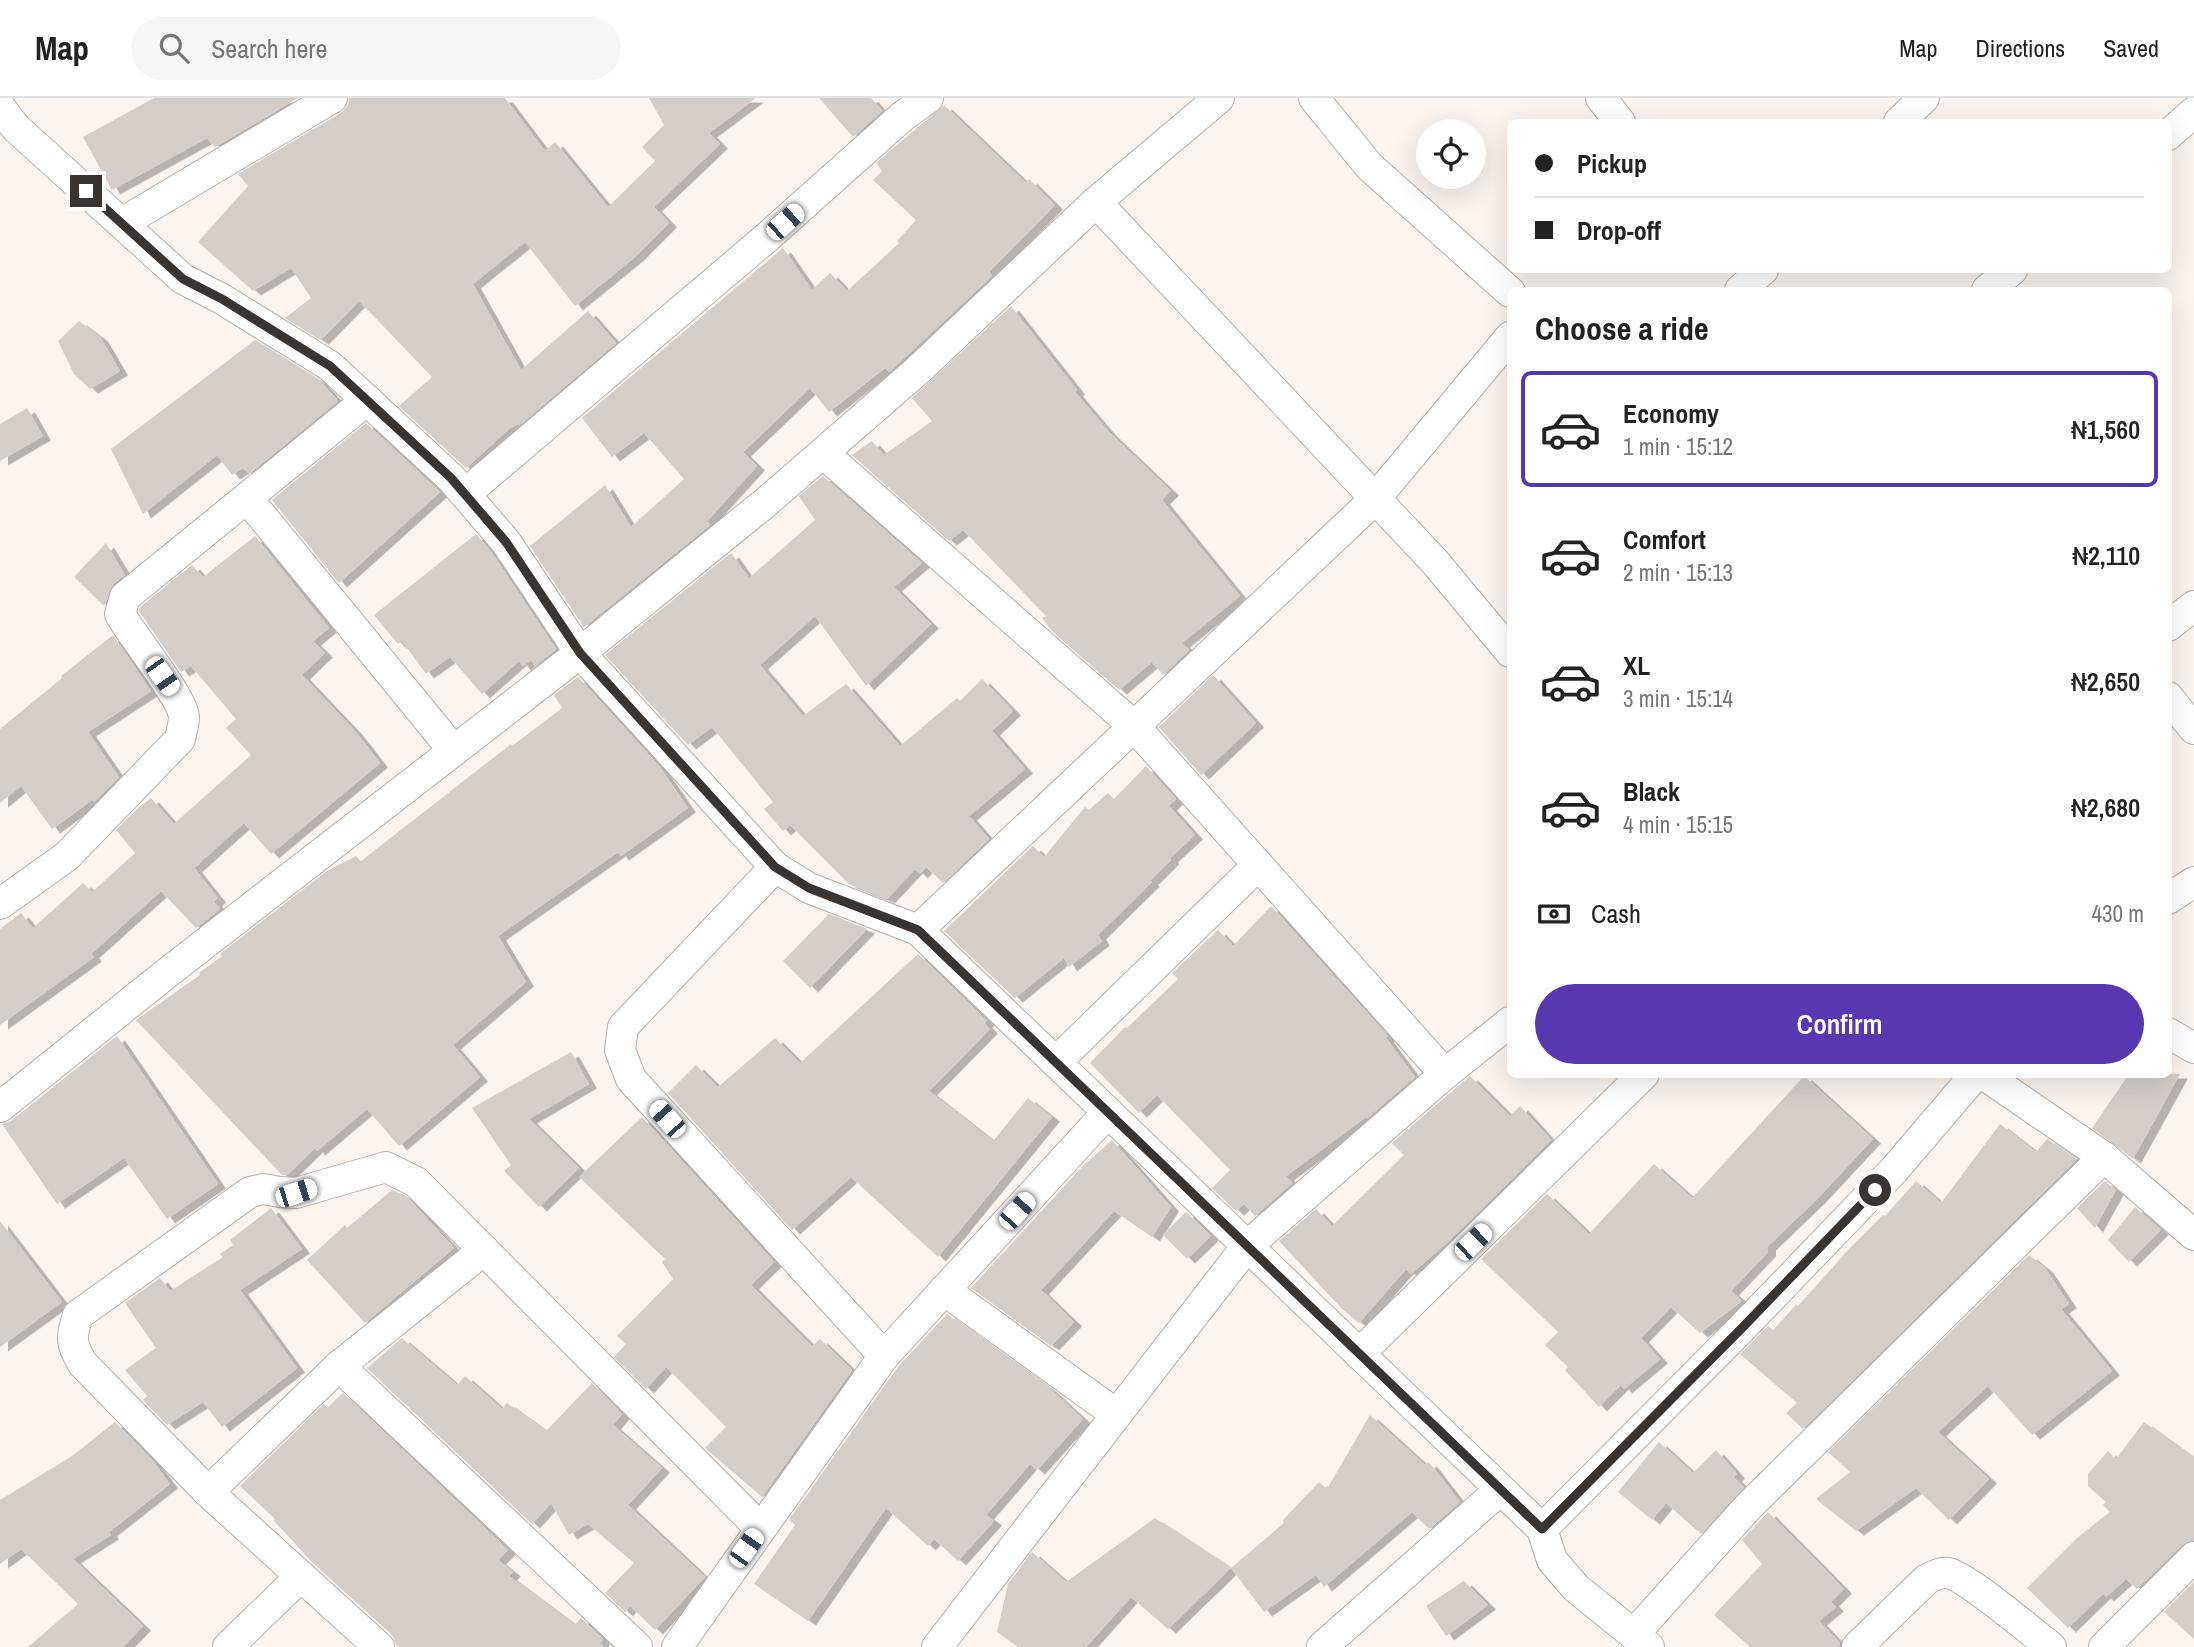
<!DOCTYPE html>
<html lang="en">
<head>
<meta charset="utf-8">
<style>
	body { margin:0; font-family:"Archivo Narrow",sans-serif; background:#f6f6f6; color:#222; height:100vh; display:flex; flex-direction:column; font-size:26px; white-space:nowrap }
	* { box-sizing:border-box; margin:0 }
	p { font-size:23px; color:#767676 }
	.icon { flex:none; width:38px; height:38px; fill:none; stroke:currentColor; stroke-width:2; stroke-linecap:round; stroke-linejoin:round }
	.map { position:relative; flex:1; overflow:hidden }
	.panel { position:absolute; left:1507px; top:189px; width:665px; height:791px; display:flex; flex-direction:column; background:#fff; border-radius:10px; box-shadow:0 7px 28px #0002 }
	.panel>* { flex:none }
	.hud { position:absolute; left:1507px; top:21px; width:665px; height:154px; border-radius:10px; box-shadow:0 7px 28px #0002; display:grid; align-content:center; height:154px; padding:0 28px; background:#fff }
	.tools { position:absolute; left:1416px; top:21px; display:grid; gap:14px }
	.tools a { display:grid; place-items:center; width:70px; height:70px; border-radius:50%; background:#fff; box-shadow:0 7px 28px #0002; font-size:35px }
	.end { position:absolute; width:32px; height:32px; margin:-16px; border:9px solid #373432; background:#fff; box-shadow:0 0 0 4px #fff }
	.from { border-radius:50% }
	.car { position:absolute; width:21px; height:42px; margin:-21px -10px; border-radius:9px; box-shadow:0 0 5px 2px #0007; background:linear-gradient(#fff 24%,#345 0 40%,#fff 0 76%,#345 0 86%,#fff 0) }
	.hud b { display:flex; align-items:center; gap:24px; height:66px; font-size:26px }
	.hud b+b { border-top:2px solid #e0e0e0 }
	.hud i { width:18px; height:18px; background:#222 }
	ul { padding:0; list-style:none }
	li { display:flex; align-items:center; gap:21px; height:116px; margin:0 14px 10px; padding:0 14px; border:4px solid transparent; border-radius:10px }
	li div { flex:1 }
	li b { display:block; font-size:26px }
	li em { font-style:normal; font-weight:600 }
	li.current { border-color:#5838b0 }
	li>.icon { width:63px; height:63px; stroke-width:1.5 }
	h2 { padding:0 28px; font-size:32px; line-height:84px }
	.pay { display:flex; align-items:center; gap:18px; height:77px; padding:0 28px; font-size:26px }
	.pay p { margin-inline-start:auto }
	.button { display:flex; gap:14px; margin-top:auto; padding:14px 28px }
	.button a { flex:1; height:80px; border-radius:42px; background:#5838b0; color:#fff; font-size:28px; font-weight:600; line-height:80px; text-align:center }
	header { display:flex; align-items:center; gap:42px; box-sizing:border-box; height:98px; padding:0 35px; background:#fff; border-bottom:2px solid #e0e0e0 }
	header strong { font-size:33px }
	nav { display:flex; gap:38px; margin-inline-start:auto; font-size:24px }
	.search { width:490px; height:63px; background:#f6f6f6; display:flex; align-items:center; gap:18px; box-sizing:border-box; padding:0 24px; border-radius:38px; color:#767676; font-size:26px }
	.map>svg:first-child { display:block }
	.building { fill:#d5cdc8; filter:url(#shadow) }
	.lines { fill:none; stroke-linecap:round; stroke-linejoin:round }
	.minor-casing { stroke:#b8b0aa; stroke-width:32 }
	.minor { stroke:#fff; stroke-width:30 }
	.route { stroke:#373432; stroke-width:9 }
</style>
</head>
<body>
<header>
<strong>Map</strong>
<div class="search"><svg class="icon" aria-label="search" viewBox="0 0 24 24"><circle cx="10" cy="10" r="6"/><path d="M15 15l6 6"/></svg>Search here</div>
<nav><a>Map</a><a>Directions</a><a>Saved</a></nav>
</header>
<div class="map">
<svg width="2194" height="1549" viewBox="0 0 2194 1549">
	<defs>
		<filter id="shadow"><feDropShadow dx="8" dy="4.5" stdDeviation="0" flood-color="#0004"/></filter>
	</defs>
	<rect width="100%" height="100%" fill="#fbf3ed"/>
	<g class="building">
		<polygon points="154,0 298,0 215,49 207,40 112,92 83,39"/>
		<polygon points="349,0 505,0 545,53 555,44 608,109 655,63 642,49 664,27 649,0 756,0 709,35 720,46 654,109 669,125 635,159 575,208 525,144 473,186 521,272 588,213 616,245 522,325 510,330 466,370 399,308 432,279 359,203 321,242 285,220 311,200 291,170 253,193 198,144 248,88 238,76 341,15 347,9"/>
		<polygon points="819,0 871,0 882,13 853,39"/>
		<polygon points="944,7 1026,85 1029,81 1055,107 989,174 992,178 889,274 885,270 829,314 810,290 743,354 757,368 707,423 710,427 584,529 530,448 605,387 631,429 684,381 644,335 612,359 582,320 783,150 812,192 830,175 847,193 869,173 899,145 897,143 916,122 873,82 882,73 876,65"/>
		<polygon points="1011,208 1077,292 1075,294 1109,334 1171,393 1162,402 1240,498 1182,545 1189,552 1163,577 1152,564 1119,592 1052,533 1042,520 1046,518 963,432 949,443 852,357 872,343 884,357 932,323 912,300"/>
		<polygon points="79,223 100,239 120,273 90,291 74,276 58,243"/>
		<polygon points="255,242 319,282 338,303 249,376 243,370 232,377 217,357 143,416 111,351"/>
		<polygon points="27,310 43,338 0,363 0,326"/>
		<polygon points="366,325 440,394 339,485 272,402"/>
		<polygon points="823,378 922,465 894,489 931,526 866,588 815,518 760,567 803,618 846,586 900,648 957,600 960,603 982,581 1013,613 992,633 1025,671 969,718 989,741 943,785 926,769 920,776 915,771 887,801 849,786 790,727 783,733 764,711 773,704 712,629 688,647 605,557 731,455 749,480 815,422 799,398"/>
		<polygon points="476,436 492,455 556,551 535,568 531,562 523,568 519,563 482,596 450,559 426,576 402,543 398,546 374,517"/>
		<polygon points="255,438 329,530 313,543 325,555 302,577 355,633 380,665 271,756 244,725 194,770 218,800 214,804 220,811 196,830 161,793 91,856 94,859 0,927 0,831 21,815 33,830 83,785 92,794 135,755 116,732 139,709 151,700 174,726 251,657 226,630 236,621 191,568 181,574 139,513 140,509 192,467 203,479"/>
		<polygon points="106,445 125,477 113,486 104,508 74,479"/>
		<polygon points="113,537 151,593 88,634 119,679 94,704 92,702 52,731 21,688 0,705 0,631 62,580 61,578"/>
		<polygon points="1213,577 1256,625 1201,677 1159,629"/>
		<polygon points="578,579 659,668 688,710 621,758 618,754 498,838 526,884 453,947 480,979 399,1048 367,1011 317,1053 315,1050 287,1077 282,1077 136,922 200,877 199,875 222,858 220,856 327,773 356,758 361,763 511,646 512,648 562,610 554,597"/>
		<polygon points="1146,668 1176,701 1169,708 1195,737 1170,760 1171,762 1150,783 1152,784 1098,837 1102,843 1069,869 1064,860 1015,900 944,833 1033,748 1044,759 1085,709 1089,712 1108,695 1114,701"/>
		<polygon points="1271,808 1388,938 1386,940 1415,979 1367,1020 1366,1019 1286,1078 1292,1085 1255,1118 1244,1106 1236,1113 1212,1090 1230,1072 1157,997 1139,1015 1090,965 1125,929 1127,930 1178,881 1172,875 1218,832 1233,848"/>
		<polygon points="829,816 867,831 810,890 783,863"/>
		<polygon points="918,856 987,923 984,925 990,931 929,993 993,1043 1028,1000 1052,1019 938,1159 851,1079 792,1132 668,995 696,967 718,989 775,940 800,965"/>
		<polygon points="117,938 218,1086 167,1121 124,1060 57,1106 2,1026 11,1023"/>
		<polygon points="571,954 589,986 529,1021 579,1070 539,1109 504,1073 511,1067 472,1010"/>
		<polygon points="2129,976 2180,976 2133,1061 2092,1030"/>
		<polygon points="1470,978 1510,1018 1520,1008 1551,1042 1449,1143 1411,1176 1406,1171 1359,1225 1342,1211 1279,1143 1316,1111 1332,1128 1404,1057 1392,1045"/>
		<polygon points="1804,978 1873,1041 1818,1100 1768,1148 1768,1154 1731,1193 1742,1203 1700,1235 1671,1209 1641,1240 1660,1261 1624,1291 1621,1287 1599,1309 1565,1272 1568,1269 1545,1247 1558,1234 1481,1161 1547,1096 1589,1136 1654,1066 1692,1100"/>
		<polygon points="642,1019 774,1164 751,1187 812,1248 820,1241 852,1272 762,1399 705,1350 726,1329 666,1269 646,1291 614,1259 626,1246 617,1238 673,1181 662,1164 665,1161 579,1079"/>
		<polygon points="2000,1026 2036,1054 2047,1041 2077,1061 1803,1331 1786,1315 1797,1305 1740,1256 1768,1228 1773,1232 1796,1207 1798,1208 1850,1150 1883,1117 1885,1118 1916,1083 1941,1105"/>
		<polygon points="1112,1042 1171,1109 1152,1139 1114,1113 1041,1192 1074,1224 1051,1248 971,1190 1082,1069"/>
		<polygon points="2105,1083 2116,1092 2095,1130 2077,1110"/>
		<polygon points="392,1092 406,1098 454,1150 365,1225 307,1162 345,1127 347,1130"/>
		<polygon points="2135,1109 2161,1132 2129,1164 2108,1142"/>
		<polygon points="271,1110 302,1151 240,1192 297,1270 222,1329 203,1304 167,1327 143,1302 147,1298 125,1272 156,1250 125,1205 160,1180 170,1193 223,1159 220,1156 233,1147 230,1142"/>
		<polygon points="1186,1114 1211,1138 1187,1161 1163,1137"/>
		<polygon points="0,1123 62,1204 0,1249"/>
		<polygon points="2029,1157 2045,1170 2069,1206 2061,1211 2112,1273 2032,1337 1988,1288 1938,1334 1989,1381 1949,1422 1916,1390 1856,1433 1816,1401 1850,1374 1828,1354"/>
		<polygon points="947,1216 1048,1289 1083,1321 1037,1372 1030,1366 986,1417 994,1423 958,1463 934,1441 928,1448 886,1410 808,1523 754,1486 795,1427 789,1422 898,1269"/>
		<polygon points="402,1240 457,1287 465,1278 502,1311 507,1305 546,1333 592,1285 622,1316 613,1327 662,1370 628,1407 705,1479 655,1532 630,1508 625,1514 605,1495 634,1465 588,1426 569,1437 551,1405 532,1426 367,1270"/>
		<polygon points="343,1295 508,1452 498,1462 513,1474 509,1478 575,1527 581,1520 603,1541 600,1545 604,1549 399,1549 396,1546 391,1536 313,1465 274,1423 275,1421 240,1388 324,1306 327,1310"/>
		<polygon points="1370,1317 1425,1367 1429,1364 1460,1404 1429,1431 1412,1414 1324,1489 1316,1477 1264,1514 1231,1470 1284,1425 1283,1422 1319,1384 1327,1391"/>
		<polygon points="115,1324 153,1363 170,1386 109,1434 111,1437 73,1461 143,1528 123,1549 28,1549 78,1506 21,1451 0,1466 0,1402 72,1358"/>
		<polygon points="2144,1324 2194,1360 2194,1442 2182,1447 2137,1491 2126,1481 2106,1499 2103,1496 2068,1530 2027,1490 2078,1439 2110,1414 2103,1407 2106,1404 2088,1388 2088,1376 2108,1353 2116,1361"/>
		<polygon points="1659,1344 1693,1375 1716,1352 1737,1376 1734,1379 1744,1389 1701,1436 1666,1405 1652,1422 1618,1394"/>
		<polygon points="1768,1414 1844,1491 1831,1504 1836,1509 1819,1523 1840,1545 1840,1549 1750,1549 1714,1517 1762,1466 1742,1442"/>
		<polygon points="1155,1420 1231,1470 1168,1531 1131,1499 1086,1549 1018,1549 997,1534 1008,1486 1032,1454 1066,1484"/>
		<polygon points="1464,1483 1488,1507 1446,1538 1426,1508"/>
		<polygon points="2194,1484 2194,1541 2164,1514"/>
	</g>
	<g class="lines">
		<defs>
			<g id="minor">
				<polyline points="1314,0 1369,68 1510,194"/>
				<polyline points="1601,0 1620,24"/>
				<polyline points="0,9 16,30 183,181 222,201 330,268 451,380 506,444 580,555 775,769 809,790 918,832 1542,1431 1552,1462 1576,1490 1649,1549"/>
				<polyline points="1899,24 1924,0"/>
				<polyline points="2168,37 2194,14"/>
				<polyline points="1096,104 1435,464 1510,554"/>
				<polyline points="122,125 332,0"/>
				<polyline points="1740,192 1763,172"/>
				<polyline points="1987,192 2012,172"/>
				<polyline points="823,355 1134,628 1445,976"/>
				<polyline points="465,396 765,141 903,18 928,0"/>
				<polyline points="247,400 454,653"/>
				<polyline points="2168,528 2194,508"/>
				<polyline points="2168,599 2194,631"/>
				<polyline points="775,769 623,929 620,952 631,981 884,1258"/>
				<polyline points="2168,801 2194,784"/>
				<path d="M0 806 67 758 180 641C181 635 184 626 184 619 183 600 132 538 120 516L125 499 367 302"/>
				<polyline points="918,832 1375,401 1510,239"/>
				<polyline points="2168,935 2194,950"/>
				<polyline points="1056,964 1258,767"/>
				<polyline points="1983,976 2104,1059 2194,1137"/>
				<polyline points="0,1009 167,875 580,555 765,405 917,273 1096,104 1219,0"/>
				<polyline points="944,1192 1116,1316"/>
				<polyline points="1359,1256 1644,976"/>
				<polyline points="339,1268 637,1549"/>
				<polyline points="208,1394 339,1268 484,1152"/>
				<polyline points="1542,1431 1741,1231 1894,1072 1976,976"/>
				<polyline points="1634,1536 1748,1409 2104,1059"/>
				<polyline points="228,1549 301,1478"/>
				<path d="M379 1549 208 1394 83 1266C70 1245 71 1239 78 1217L250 1094 263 1091 280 1094 296 1095 386 1069 416 1084 760 1430"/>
				<polyline points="677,1549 884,1258 1108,1014"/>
				<polyline points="937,1549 1247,1148 1445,976 1510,924"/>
				<polyline points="1322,1549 1500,1392"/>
				<path d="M1857 1549 1927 1481C1934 1478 1940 1474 1948 1475 1967 1479 2032 1534 2051 1549"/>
				<polyline points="2104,1549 2194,1459"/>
			</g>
		</defs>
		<use href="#minor" class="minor-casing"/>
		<use href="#minor" class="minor"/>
	</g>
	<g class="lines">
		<polyline class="route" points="86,93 183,181 222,201 330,268 451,380 506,444 580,555 775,769 809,790 918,832 1542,1431 1741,1231 1875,1092"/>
	</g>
</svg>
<div class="tools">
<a><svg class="icon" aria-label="locate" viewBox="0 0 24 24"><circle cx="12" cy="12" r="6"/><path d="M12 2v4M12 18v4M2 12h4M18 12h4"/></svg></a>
</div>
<i class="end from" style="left:1875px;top:1092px"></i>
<i class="end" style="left:86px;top:93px"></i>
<i class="car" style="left:785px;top:124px;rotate:48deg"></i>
<i class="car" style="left:162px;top:578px;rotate:145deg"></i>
<i class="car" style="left:667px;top:1021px;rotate:318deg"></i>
<i class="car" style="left:296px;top:1095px;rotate:72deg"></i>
<i class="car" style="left:1017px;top:1113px;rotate:42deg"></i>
<i class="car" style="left:1473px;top:1144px;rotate:46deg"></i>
<i class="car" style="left:746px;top:1450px;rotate:35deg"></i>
<div class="hud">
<b><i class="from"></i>Pickup</b>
<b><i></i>Drop-off</b>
</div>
<section class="panel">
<h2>Choose a ride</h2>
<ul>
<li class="current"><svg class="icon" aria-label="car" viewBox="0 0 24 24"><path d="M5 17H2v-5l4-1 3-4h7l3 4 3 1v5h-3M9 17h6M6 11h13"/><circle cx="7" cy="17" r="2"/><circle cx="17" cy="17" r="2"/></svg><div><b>Economy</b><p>1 min · 15:12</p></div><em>₦1,560</em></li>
<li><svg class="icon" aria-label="car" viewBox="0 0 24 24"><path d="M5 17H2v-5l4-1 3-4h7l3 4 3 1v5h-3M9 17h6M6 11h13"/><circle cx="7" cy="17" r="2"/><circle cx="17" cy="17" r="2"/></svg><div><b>Comfort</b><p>2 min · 15:13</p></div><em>₦2,110</em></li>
<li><svg class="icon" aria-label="car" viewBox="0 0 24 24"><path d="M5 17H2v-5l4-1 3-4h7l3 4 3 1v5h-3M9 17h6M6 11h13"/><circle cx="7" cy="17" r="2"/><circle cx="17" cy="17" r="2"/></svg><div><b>XL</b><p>3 min · 15:14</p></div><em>₦2,650</em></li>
<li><svg class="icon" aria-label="car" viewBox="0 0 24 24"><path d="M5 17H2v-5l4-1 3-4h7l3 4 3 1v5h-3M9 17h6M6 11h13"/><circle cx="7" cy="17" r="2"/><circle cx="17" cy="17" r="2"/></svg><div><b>Black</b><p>4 min · 15:15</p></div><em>₦2,680</em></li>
</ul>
<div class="pay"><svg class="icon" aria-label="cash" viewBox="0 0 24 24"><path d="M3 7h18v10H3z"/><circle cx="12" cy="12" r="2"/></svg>Cash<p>430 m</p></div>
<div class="button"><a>Confirm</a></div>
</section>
</div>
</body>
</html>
